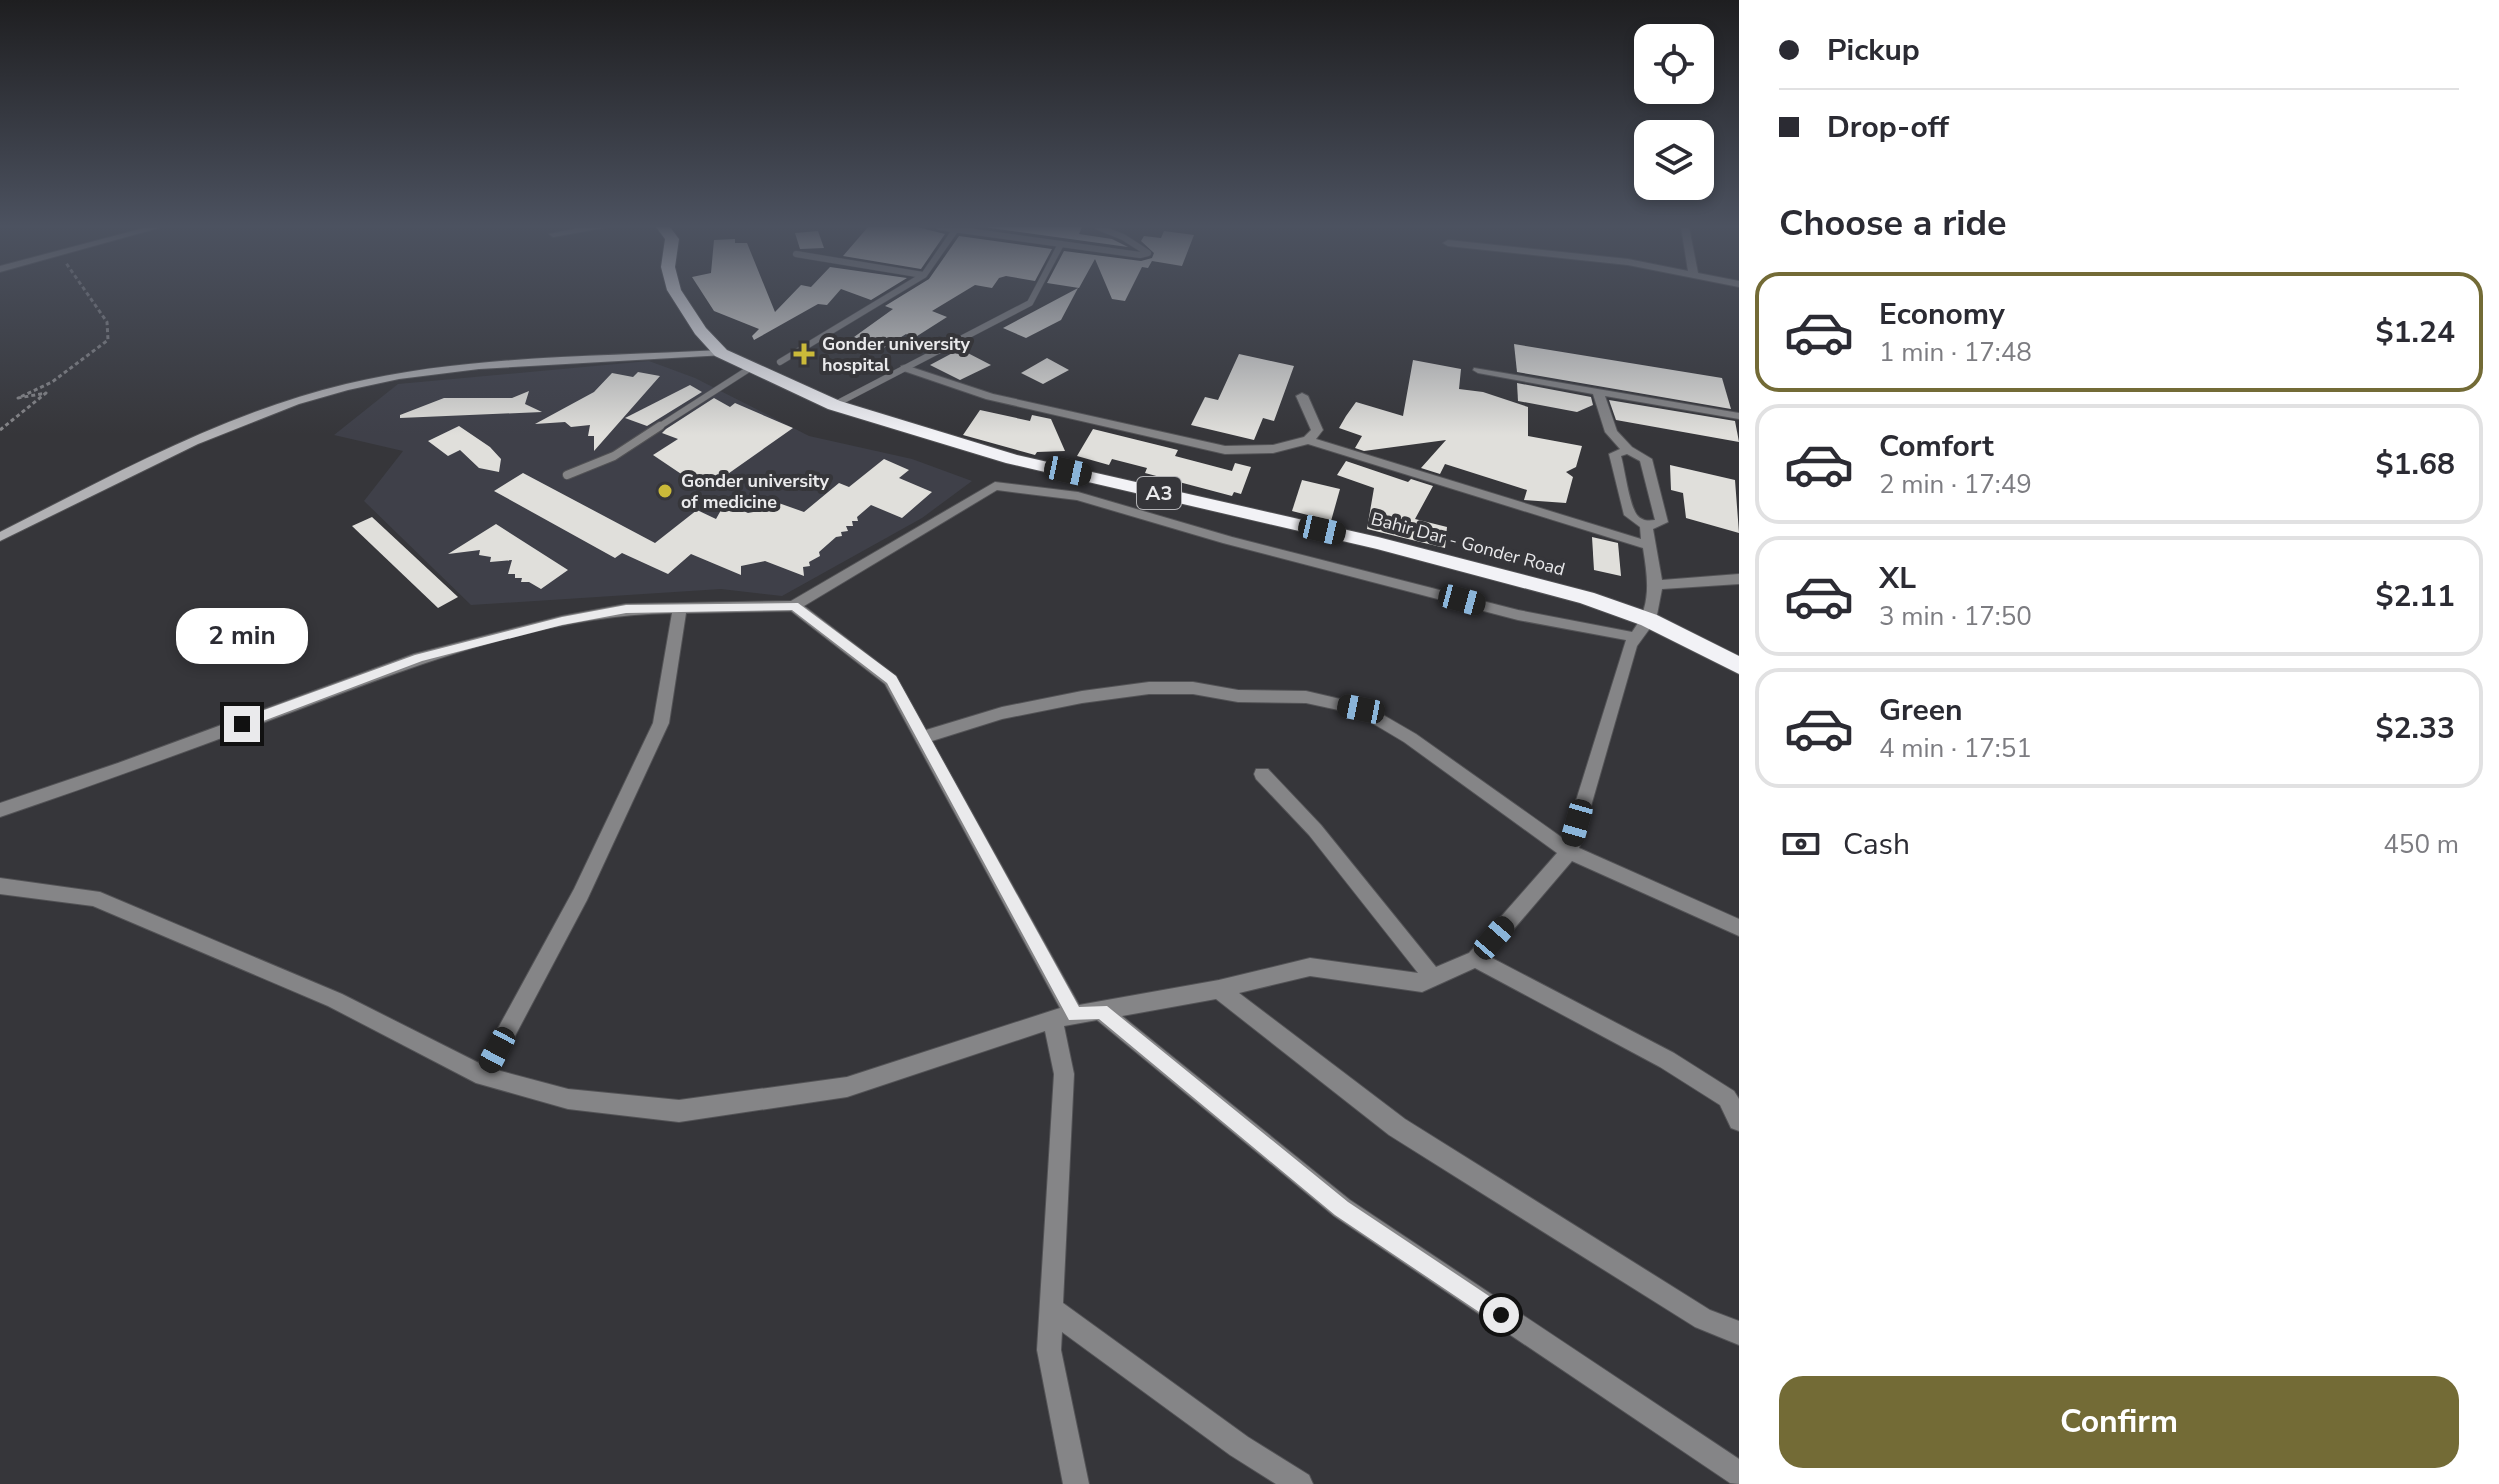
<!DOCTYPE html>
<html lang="en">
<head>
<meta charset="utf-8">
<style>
	body { margin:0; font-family:"Nunito Sans",sans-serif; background:#f7f7f7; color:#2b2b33; height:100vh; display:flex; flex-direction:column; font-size:30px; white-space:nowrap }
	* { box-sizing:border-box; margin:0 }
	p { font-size:26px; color:#7c7c81 }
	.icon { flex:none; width:44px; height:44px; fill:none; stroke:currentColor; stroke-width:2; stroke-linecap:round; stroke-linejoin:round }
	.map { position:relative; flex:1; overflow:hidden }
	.drawer { display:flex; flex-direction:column; background:#fff; width:760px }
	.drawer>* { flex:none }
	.hud { display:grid; align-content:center; height:176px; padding:0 40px; background:#fff }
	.buttons { position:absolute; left:1634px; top:24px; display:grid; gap:16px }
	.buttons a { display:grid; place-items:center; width:80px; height:80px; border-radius:16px; background:#fff; box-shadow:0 4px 12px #0003; font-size:40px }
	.end { position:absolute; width:36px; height:36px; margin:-18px; border:10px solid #eaeaec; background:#111; box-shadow:0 0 0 4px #111 }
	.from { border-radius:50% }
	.bubble { position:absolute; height:56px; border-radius:24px; background:#fff; box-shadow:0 4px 12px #0003; font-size:26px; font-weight:700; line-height:56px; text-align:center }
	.car { position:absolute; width:24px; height:48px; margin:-24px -12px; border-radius:10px; box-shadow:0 0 6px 2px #0007; background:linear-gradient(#222 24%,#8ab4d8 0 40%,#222 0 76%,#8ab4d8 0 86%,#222 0) }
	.hud b { display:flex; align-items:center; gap:28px; height:76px; font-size:30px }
	.hud b+b { border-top:2px solid #e1e1e2 }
	.hud i { width:20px; height:20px; background:#2b2b33 }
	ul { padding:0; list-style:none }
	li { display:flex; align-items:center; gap:24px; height:120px; margin:0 16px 12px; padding:0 24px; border:4px solid #e1e1e2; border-radius:24px }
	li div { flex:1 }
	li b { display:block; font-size:30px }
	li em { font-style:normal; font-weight:700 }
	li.active { border-color:#736b36 }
	li>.icon { width:72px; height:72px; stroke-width:1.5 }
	h2 { padding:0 40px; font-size:36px; line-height:96px }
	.pay { display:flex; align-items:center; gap:20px; height:88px; padding:0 40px; font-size:30px }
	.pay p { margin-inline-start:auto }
	.cta { display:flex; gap:16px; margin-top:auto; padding:16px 40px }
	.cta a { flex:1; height:92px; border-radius:24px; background:#736b36; color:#fff; font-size:32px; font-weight:700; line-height:92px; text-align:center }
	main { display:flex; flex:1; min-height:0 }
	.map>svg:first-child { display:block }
	.built { fill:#3f4049 }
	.building { fill:#e0dfdb }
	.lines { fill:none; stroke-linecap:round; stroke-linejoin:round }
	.lane-far1-casing { stroke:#535356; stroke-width:7 }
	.lane-casing { stroke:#535356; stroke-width:10 }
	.street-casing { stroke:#535356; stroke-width:2 }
	.secondary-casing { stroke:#535356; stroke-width:2 }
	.highway-casing { stroke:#535356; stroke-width:2 }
	.path { stroke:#858588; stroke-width:3; stroke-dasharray:4 3; stroke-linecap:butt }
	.lane-far1 { stroke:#858587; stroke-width:6 }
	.lane { stroke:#858587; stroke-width:8 }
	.street { fill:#858587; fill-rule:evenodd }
	.secondary { fill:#b1b1b4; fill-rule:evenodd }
	.highway { fill:#f2f2f6; fill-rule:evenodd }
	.route { fill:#eaeaec }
	.poi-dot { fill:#cbba39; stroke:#36363a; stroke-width:3 }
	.labels { text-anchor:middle; stroke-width:8; stroke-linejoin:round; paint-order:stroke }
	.far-poi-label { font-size:18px; font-weight:bold; fill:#eaeaec; stroke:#36363a; text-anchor:start }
	.far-street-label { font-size:18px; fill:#eaeaec; stroke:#36363a }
	.shield { fill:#36363a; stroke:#b4b4b7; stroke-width:2 }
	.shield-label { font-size:20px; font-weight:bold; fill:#eaeaec }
</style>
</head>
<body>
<main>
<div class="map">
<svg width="1739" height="1484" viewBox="0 0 1739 1484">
	<rect width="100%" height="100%" fill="#36363a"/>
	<polygon class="built" points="649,361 695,378 809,436 912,459 972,481 922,518 782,596 721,589 471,605 364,501 403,451 334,435 398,384"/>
	<g class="building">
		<polygon points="868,227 917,227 945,234 921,269 843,256"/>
		<polygon points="983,227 1082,227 1079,234 1112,239 1128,247"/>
		<polygon points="818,231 824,248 800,249 795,233"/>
		<polygon points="1164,231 1194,235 1182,266 1152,261 1148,268 1142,267 1125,301 1112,299 1095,259 1079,288 1047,283 1064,251 1141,261 1152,258 1154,253 1141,241 1144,236 1161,238"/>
		<polygon points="959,236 1052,249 1035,281 1006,276 999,278 992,288 975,285 932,311 947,317 914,338 906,334 882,349 854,337 893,309 885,306 929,279"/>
		<polygon points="735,239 735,243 747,243 775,312 801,285 811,287 830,267 907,278 871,300 841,289 827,305 818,304 754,340 752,336 759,329 714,311 692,277 711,273 714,240"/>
		<polygon points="1078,288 1061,320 1026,338 1003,328"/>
		<polygon points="1514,344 1722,378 1731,409 1517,372"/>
		<polygon points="960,349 991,365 960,380 930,365"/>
		<polygon points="1239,354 1294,366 1274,421 1263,418 1254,440 1191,425 1205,397 1218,400"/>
		<polygon points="1047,358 1069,370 1043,384 1021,373"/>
		<polygon points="1413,360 1461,369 1459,389 1483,392 1528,407 1528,436 1582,446 1576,467 1566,472 1573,477 1566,503 1524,500 1527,490 1445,464 1440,474 1421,468 1446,440 1364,451 1355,448 1362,436 1339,428 1346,416 1356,402 1403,416"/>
		<polygon points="638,372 660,376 594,451 594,436 588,436 590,425 571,427 565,422 535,424 594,392 612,373 633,377"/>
		<polygon points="1517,383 1591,397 1593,405 1577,412 1518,401"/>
		<polygon points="690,385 702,392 647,426 625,418"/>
		<polygon points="529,391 525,404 542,412 400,418 400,415 444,398 512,398"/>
		<polygon points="714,398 730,407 735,403 793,428 705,490 653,455 678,439 662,433 666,429"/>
		<polygon points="1609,400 1735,421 1739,442 1616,420"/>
		<polygon points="980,410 1030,421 1032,415 1051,419 1065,451 1037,452 1035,455 963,435"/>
		<polygon points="459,426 490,447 501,459 499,472 479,468 460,450 448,456 428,441"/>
		<polygon points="1093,429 1178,450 1175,456 1232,471 1235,463 1251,467 1241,494 1234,492 1232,496 1145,473 1147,468 1112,459 1109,465 1077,456"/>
		<polygon points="884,459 909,470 899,478 932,492 902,518 871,505 857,517 858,521 852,521 853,526 846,526 848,531 841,532 842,536 836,537 819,552 820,556 809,562 810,566 803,567 804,576 765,561 741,566 741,575 691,554 668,574 622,553 615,558 494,491 523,473 655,543 697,510 716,519 725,503 748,513 764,510 773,501 804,512 839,483 849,487"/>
		<polygon points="1346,461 1408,482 1411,479 1433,486 1415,519 1447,527 1445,548 1367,529 1374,488 1337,475"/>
		<polygon points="1670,465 1735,480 1739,533 1686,518 1683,493 1671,490"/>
		<polygon points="1302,480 1340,489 1331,521 1292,511"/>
		<polygon points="372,517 458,597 438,608 352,526"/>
		<polygon points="496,524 568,570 541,589 529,582 521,582 522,578 515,578 515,574 508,574 512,560 490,562 491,557 479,555 480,550 448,554"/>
		<polygon points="1592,537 1618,543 1621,576 1594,570"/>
	</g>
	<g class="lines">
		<defs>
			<g id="lane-far1">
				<polyline points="939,227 1140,255 1148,253 1123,237 1098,227"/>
				<polyline points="796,254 923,275"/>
				<polyline points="780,362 924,275 956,229"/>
				<polyline points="834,405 1030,303 1061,244"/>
				<polyline points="657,428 752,367"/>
			</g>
			<polyline id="lane" points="567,475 614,456 660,426"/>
			<g id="street">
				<polygon points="148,227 162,227 0,272 0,266"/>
				<polygon points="584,227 608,227 553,237 549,234"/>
				<polygon points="1681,227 1689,227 1698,273 1739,281 1739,287 1628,265 1448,246 1443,243 1448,240 1628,259 1688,271"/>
				<path d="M905 365 993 394 1225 446 1273 445 1304 437 1311 430 1296 396 1302 393 1308 396 1323 430 1316 439 1641 539 1640 527 1624 515 1609 454 1620 449 1605 432 1593 394 1478 373 1473 370 1474 368 1739 413V419L1605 396 1617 431 1632 447 1652 459 1668 522 1653 529 1662 580 1739 574V584L1662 589 1656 620 1637 646 1579 848 1739 919V936L1572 861 1490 957 1674 1053 1734 1091 1739 1099V1131L1731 1128 1720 1105 1660 1067 1475 968 1422 992 1310 976 1239 993 1405 1119 1710 1310 1739 1321V1345L1695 1327 1389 1135 1216 999 1122 1016 1350 1200 1739 1459V1484L1730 1483 1334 1216 1097 1020 1064 1026 1074 1074 1063 1303 1248 1437 1309 1475 1313 1484H1276L1230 1455 1062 1332 1061 1350 1089 1484H1063L1037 1350 1054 1074 1045 1031 847 1097 679 1122 568 1109 476 1083 328 1006 93 906 0 894V878L100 892 342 994 479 1063 574 889 653 723 672 613C543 615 411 667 292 712 195 748 98 784 0 817V803L118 763 414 654 562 616 626 604 791 601 995 482 1078 492 1232 537 1518 610 1632 632C1652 606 1648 579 1643 548L1308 444 1273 453 1225 454 986 399 901 370V366ZM1627 454 1640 461 1655 520C1648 521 1642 521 1637 515 1629 504 1625 470 1621 456ZM997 490 1077 500 1223 543 1518 620 1626 640 1564 839 1416 734 1366 705 1306 691 1238 690 1193 682H1149L1082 691 1002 707 926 730 896 676 804 606ZM791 611 885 684 1060 1008 847 1077 679 1100 568 1089 497 1070 587 900 669 723 686 613ZM1149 694H1193L1238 702 1306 703 1357 714 1404 742 1557 853 1469 953 1436 967 1321 825 1268 769H1256L1254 774 1256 779 1309 835 1418 973 1310 958 1219 980 1079 1005 932 741 1002 719 1082 703Z"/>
			</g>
			<path id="secondary" d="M721 350 725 351V355L479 369 399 379 348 390 299 404 198 444 0 541V532C111 476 224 413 346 384 468 355 596 357 721 350Z"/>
			<polygon id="highway" points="656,227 670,227 679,239 675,267 681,290 706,328 727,350 840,401 1017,455 1378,537 1594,593 1657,615 1739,656 1739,674 1641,625 1580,603 1377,549 1006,463 828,409 715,356 695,334 667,290 661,267 665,239"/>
		</defs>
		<use href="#lane-far1" class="lane-far1-casing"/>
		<use href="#lane" class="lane-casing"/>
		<use href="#street" class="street-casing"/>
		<use href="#secondary" class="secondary-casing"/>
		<use href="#highway" class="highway-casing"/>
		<polyline class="path" points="0,430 46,393 18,398 52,382 108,340 107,322 66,263"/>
		<use href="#lane-far1" class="lane-far1"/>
		<use href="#lane" class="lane"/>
		<use href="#street" class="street"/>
		<use href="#secondary" class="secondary"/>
		<use href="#highway" class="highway"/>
	</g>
	<linearGradient id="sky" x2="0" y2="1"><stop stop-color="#1e1e20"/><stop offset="0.52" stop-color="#4c5260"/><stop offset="1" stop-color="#4c5260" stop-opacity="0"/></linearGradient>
	<rect width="1739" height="435" fill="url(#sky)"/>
	<polygon class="route" points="798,603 896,676 1079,1007 1107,1006 1348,1202 1507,1308 1510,1315 1507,1322 1501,1325 1494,1322 1335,1215 1099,1019 1069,1020 887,683 792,610 626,613 562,625 422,661 242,729 236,724 237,720 415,655 562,617 626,605"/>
	<g class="poi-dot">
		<path d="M800 342h8v8h8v8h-8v8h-8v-8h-8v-8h8z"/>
		<circle cx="665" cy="491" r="8"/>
	</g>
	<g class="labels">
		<g class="far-poi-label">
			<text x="822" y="350">Gonder university<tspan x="822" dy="21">hospital</tspan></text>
			<text x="681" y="487">Gonder university<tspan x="681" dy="21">of medicine</tspan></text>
		</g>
		<g class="far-street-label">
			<text transform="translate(1468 544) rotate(15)" y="6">Bahir Dar - Gonder Road</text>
		</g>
		<rect class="shield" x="1137" y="477" width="44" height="32" rx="6"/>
		<g class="shield-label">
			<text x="1159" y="500">A3</text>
		</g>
	</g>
</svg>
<div class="buttons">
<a><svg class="icon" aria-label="locate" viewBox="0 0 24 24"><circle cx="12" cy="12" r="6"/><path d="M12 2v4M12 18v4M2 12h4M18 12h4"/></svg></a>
<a><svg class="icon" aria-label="layers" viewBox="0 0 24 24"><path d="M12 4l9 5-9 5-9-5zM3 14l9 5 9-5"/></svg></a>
</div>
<i class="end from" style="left:1501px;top:1315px"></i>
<i class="end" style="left:242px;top:724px"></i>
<div class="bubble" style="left:176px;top:608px;width:132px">2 min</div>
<i class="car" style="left:1068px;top:471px;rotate:102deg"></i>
<i class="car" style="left:1322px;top:530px;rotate:103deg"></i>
<i class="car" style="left:1462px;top:600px;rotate:105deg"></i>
<i class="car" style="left:1361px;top:709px;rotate:281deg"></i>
<i class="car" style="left:1577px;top:823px;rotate:196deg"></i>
<i class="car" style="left:1494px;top:938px;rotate:41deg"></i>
<i class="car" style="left:497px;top:1050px;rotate:208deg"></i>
</div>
<section class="drawer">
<div class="hud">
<b><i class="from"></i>Pickup</b>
<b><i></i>Drop-off</b>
</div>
<h2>Choose a ride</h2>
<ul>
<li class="active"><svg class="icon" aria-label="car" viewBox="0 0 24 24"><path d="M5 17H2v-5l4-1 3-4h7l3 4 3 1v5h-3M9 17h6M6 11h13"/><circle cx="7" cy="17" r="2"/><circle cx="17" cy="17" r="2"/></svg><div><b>Economy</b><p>1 min · 17:48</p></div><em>$1.24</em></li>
<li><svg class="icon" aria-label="car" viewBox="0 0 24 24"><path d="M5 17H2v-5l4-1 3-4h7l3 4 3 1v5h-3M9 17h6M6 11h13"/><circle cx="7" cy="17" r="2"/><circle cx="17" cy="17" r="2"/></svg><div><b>Comfort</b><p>2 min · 17:49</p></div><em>$1.68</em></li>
<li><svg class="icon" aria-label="car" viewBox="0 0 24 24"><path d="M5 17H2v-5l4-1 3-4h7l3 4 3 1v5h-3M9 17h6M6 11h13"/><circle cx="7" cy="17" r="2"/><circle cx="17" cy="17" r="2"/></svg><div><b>XL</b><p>3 min · 17:50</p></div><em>$2.11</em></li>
<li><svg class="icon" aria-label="car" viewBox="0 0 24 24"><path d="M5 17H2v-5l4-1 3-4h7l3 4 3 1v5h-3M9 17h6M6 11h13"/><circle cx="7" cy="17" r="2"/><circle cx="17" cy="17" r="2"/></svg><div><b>Green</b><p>4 min · 17:51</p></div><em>$2.33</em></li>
</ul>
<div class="pay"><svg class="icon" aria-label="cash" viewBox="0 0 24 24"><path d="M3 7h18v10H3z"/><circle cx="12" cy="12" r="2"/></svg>Cash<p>450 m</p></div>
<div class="cta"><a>Confirm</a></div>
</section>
</main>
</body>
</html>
